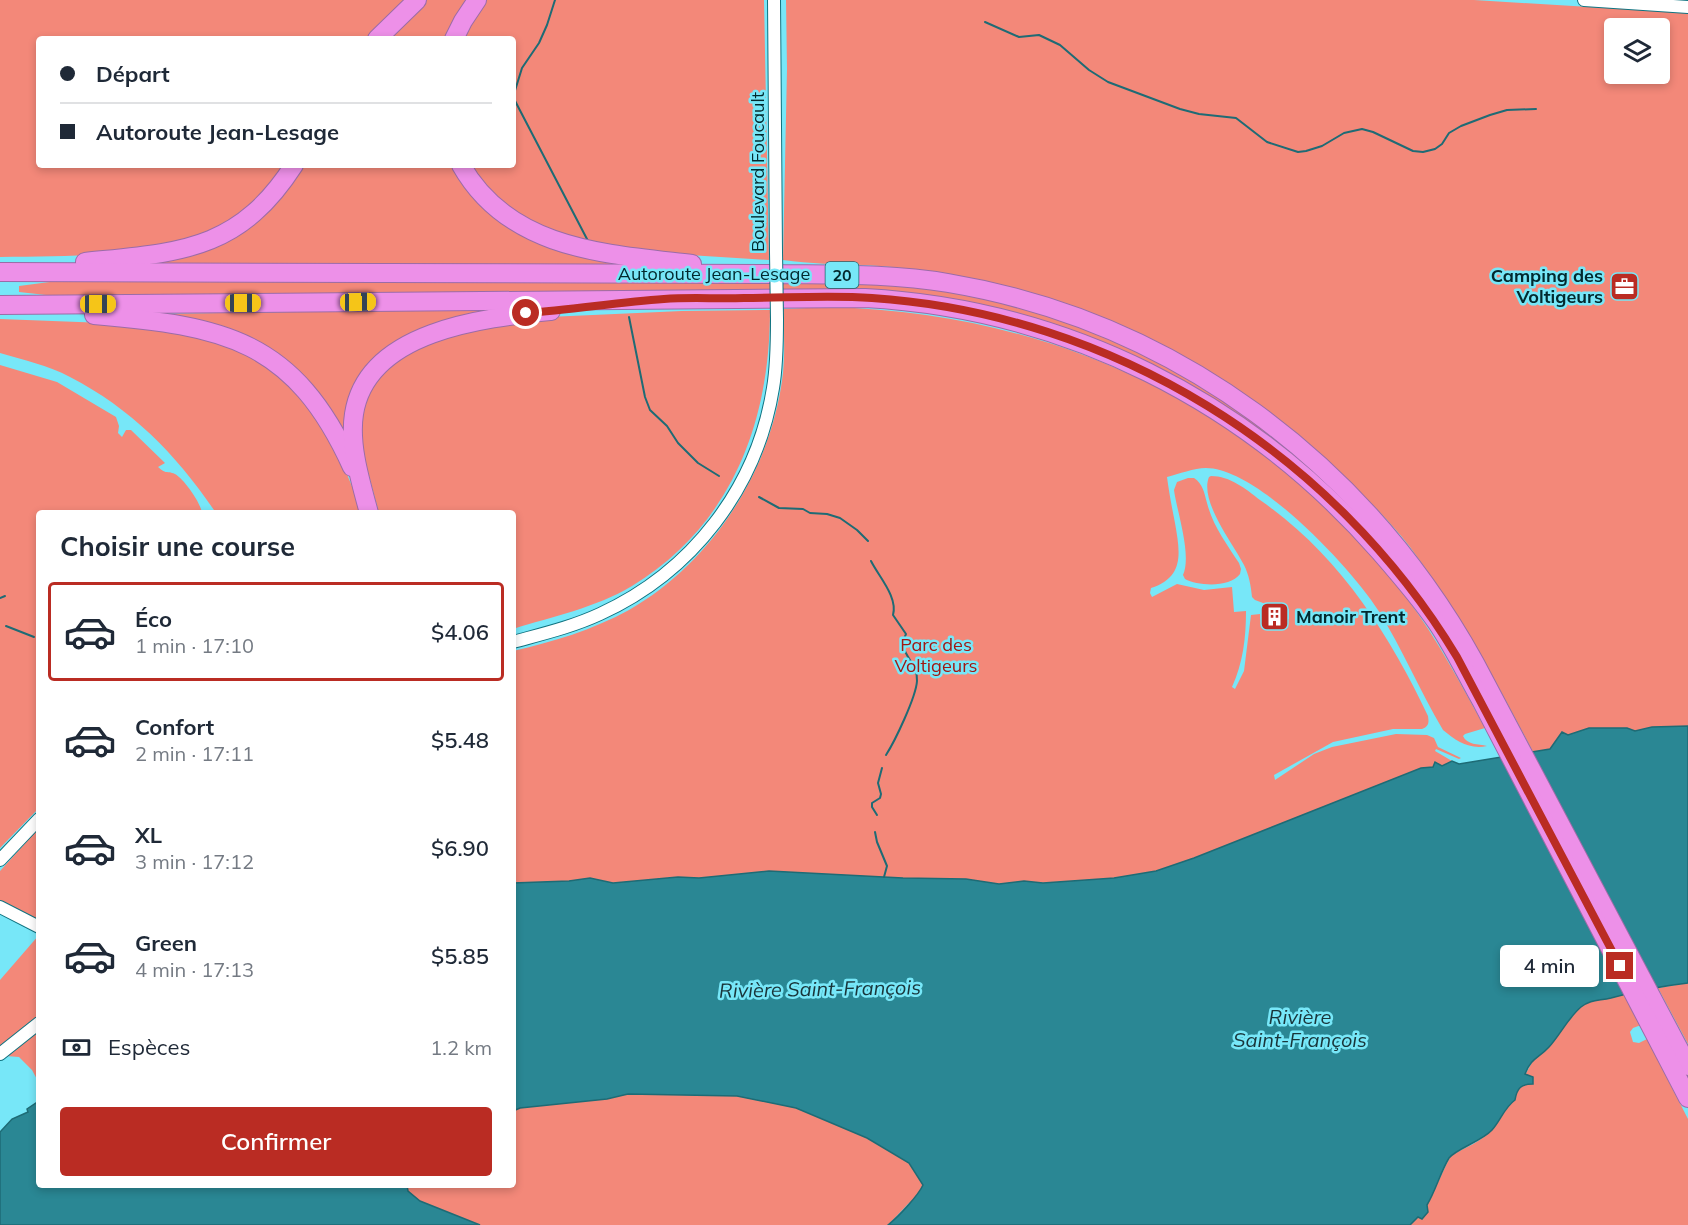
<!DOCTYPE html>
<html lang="fr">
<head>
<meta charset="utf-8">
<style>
	body { margin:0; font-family:Mulish,sans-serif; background:#f6f6f7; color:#1f2937; height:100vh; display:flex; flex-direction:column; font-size:22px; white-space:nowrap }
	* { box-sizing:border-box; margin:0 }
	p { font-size:20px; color:#747a83 }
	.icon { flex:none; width:33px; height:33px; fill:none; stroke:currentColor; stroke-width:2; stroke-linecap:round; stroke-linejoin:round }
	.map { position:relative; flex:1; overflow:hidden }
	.side { position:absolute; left:36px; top:510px; width:480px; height:678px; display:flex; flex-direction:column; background:#fff; border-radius:6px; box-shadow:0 3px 9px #0003 }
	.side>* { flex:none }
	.top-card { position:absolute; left:36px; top:36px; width:480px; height:132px; border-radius:6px; box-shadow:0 3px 9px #0003; display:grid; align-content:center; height:132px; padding:0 24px; background:#fff }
	.buttons { position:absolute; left:1604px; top:18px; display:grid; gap:12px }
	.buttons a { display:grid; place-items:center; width:66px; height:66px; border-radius:6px; background:#fff; box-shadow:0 3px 9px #0003; font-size:30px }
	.end { position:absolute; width:27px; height:27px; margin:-14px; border:8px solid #ba2c23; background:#fff; box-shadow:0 0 0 3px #fff }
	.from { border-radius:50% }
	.bubble { position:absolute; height:42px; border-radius:6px; background:#fff; box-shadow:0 3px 9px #0003; font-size:20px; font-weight:600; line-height:42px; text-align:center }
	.car { position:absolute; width:18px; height:36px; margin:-18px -9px; border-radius:8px; box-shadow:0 0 4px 2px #0007; background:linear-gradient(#f5c518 24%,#345 0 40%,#f5c518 0 76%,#345 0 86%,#f5c518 0) }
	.top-card b { display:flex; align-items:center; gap:21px; height:57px; font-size:22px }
	.top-card b+b { border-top:2px solid #e0e1e3 }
	.top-card i { width:15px; height:15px; background:#1f2937 }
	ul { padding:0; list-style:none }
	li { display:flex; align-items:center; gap:18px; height:99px; margin:0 12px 9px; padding:0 12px; border:3px solid transparent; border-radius:6px }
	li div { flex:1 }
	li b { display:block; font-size:22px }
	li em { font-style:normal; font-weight:600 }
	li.on { border-color:#ba2c23 }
	li>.icon { width:54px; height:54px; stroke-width:1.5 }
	h2 { padding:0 24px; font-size:27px; line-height:72px }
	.pay { display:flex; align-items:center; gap:15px; height:66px; padding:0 24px; font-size:22px }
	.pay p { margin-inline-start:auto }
	.primary-button { display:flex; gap:12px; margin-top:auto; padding:12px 24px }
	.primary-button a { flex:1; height:69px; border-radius:6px; background:#ba2c23; color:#fff; font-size:24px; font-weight:600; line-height:69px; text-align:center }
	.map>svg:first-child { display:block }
	.green { fill:#f38879; fill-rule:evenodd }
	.water { fill:#2a8794; stroke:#1e6b75; stroke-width:1.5 }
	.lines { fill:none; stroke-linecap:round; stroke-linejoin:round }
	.stream { stroke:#1e6b75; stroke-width:2 }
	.minor-casing { stroke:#107380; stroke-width:14 }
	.highway-casing { stroke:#9b6ca7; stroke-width:20 }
	.minor { stroke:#fff; stroke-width:12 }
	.highway { stroke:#ed90e8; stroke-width:18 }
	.minor-bridge-casing { stroke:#107380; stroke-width:14; stroke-linecap:butt }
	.minor-bridge { stroke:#fff; stroke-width:12 }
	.route { stroke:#ba2c23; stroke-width:8 }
	.labels { text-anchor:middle; stroke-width:5; stroke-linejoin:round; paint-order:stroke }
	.shield { fill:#77e7f8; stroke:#25626b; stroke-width:1.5 }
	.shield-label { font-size:16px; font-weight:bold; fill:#02292e }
	.street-label { font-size:18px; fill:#02292e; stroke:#77e7f8 }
	.poi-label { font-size:18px; font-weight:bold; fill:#02292e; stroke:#77e7f8; text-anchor:end }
	.park-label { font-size:18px; fill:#a21712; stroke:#77e7f8 }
	.water-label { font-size:20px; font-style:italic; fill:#19353a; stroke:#77e7f8 }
</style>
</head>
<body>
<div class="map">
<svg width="1688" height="1225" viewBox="0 0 1688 1225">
	<rect width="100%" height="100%" fill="#77e7f8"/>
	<g class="green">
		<path d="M0 0H407L369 39H39V165H286C276 180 258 202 244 213 230 224 211 231 194 236 131 258 66 256 0 257Z"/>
		<polygon points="425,0 472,0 450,39 382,39"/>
		<polygon points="486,0 764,0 769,260 625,251 561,235 505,207 468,165 513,165 513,39 461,39"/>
		<path d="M786 0H1474L1688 13V726L1652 727 1635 731 1627 728H1589L1568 735 1550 749 1533 752C1496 681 1458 611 1410 547 1393 525 1374 506 1355 487 1254 386 1126 314 987 282 947 273 906 267 864 265 837 264 810 264 783 260L787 69ZM1614 28H1659V74H1614Z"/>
		<polygon points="298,165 456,165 483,202 628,266 152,265 152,260 203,247"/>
		<polygon points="65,280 770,280 770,292 55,296 19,292 19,286"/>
		<polygon points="783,281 910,285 1009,304 1077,325 1177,371 1281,440 1354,507 1317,478 1046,323 989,306 980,307 891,291 885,293 885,290 878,289 874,292 783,292"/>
		<path d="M830 307C1064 313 1266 413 1408 600 1438 640 1461 685 1485 728L1465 734 1463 736C1467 745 1478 744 1487 746 1470 750 1456 741 1443 730 1420 691 1402 648 1378 610 1351 568 1258 468 1206 468 1194 468 1179 474 1167 477 1169 492 1172 508 1175 523 1180 552 1185 577 1151 588L1150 593 1152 597 1177 584 1204 590 1232 587 1234 612 1246 611C1246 638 1243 663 1232 687L1235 689 1244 671 1251 615 1260 614 1261 621 1289 619V609L1272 610 1271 606 1255 600 1252 597C1251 586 1249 575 1244 565 1234 545 1199 501 1209 477L1211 476C1230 476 1246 489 1260 500 1337 553 1389 633 1428 716 1429 723 1429 726 1422 729H1393L1333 742 1274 775 1275 780 1314 754 1332 747 1396 734 1427 735 1434 738 1438 747 1461 758 1459 759 1436 749 1435 751 1452 761 1442 766 1421 769 1194 858 1156 871 1114 878 1043 883 1024 881 999 884 966 879 903 878 769 871 699 878 678 877 613 883 590 878 569 881 513 883V651C553 642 592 630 629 610 713 562 772 469 783 373 785 352 784 330 783 309Z"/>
		<polygon points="500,309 378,360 351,452 300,377 150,314"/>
		<path d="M770 310C770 422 732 525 632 586 595 608 554 616 513 629V513H379L361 446 362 406 376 378 400 357 451 334 548 317 682 311Z"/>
		<path d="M0 319 105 323 160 328 247 351 297 391 338 452 353 489 360 513H216C177 455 132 409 70 377 48 365 23 360 0 353Z"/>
		<path d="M0 365 57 382 116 417 119 426 118 433 122 437 126 430H131L165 463 158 467C167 475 166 470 175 474 184 479 201 503 202 513H39V808L0 848Z"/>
		<path d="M1188 478H1194C1203 484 1204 492 1207 503 1213 526 1226 543 1239 563L1241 569 1240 574C1230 588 1198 586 1185 579L1183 575C1192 555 1177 512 1174 490L1177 482Z"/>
		<polygon points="39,828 39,925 0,904 0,871"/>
		<polygon points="39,935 39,1021 0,1050 0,980"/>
		<polygon points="1688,983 1688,1044 1658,988"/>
		<path d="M1624 993 1641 1025 1633 1028 1630 1032 1633 1042 1639 1043 1647 1039 1688 1119V1225H1410C1431 1205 1438 1180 1451 1155 1464 1149 1481 1141 1492 1130 1501 1120 1504 1108 1515 1100 1516 1091 1518 1088 1526 1084L1525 1075 1535 1057 1549 1046 1579 1008 1591 1000 1609 999Z"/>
		<polygon points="39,1026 39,1083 32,1070 19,1057 6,1056"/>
		<polygon points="627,1094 737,1096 796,1108 867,1138 909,1163 924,1185 917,1198 908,1204 888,1225 480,1225 420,1201 408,1191 407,1185 513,1185 513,1111 520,1108 607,1099"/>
	</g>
	<g class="water">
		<path d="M1688 726V983C1662 986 1636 991 1611 998 1599 1001 1591 999 1581 1007 1568 1018 1560 1035 1549 1047 1539 1058 1531 1058 1525 1074L1533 1077V1084C1521 1084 1517 1088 1515 1100 1504 1108 1501 1120 1492 1130 1482 1141 1456 1149 1449 1158 1440 1173 1436 1190 1427 1205L1428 1212 1422 1219 1418 1217 1410 1225H888C898 1217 918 1196 923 1185L909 1163 867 1138 796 1108 737 1096 628 1094 607 1099 520 1108 513 1111V883L569 881 590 878 613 883 678 877 699 878 769 871 903 878 966 879 999 884 1024 881 1043 883 1114 878 1156 871 1194 858 1421 768 1433 767 1435 762 1442 766 1452 761 1459 764 1550 749 1562 732 1568 735 1589 728H1627L1635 731 1652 727Z"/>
		<polygon points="39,1101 39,1185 407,1185 408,1191 420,1201 480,1225 0,1225 0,1132 12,1119 28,1112 27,1109"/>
	</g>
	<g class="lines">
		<g class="stream">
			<polyline points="555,0 547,25 539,43 522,68 513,97 588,241"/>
			<polyline points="985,22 1019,37 1039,35 1060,45 1089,70 1108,82 1180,109 1199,114 1236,118 1267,142 1298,152 1306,151 1322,146 1344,133 1362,129 1373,132 1413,151 1423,152 1435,149 1442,144 1449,133 1461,126 1490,115 1507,110 1536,109"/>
			<polyline points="629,317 645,397 650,410 667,426 678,443 698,463 719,476"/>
			<polyline points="759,497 779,508 803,509 810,513 827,514 840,518 857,530 868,541"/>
			<path d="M871 561C879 577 898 597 893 615L906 634C896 654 918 660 917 681 916 697 895 741 886 755"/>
			<polyline points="0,598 5,596"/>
			<polyline points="6,626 34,637"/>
			<polyline points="877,815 872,807 872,803 880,798 881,794 878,783 882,768"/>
			<polyline points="875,832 877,842 887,866 884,877"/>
		</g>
		<defs>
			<g id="minor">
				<polyline points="774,0 776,252"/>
				<polyline points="1584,0 1688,7"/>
				<path d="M513 642C542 634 572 627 600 614 692 572 757 488 773 388 777 365 777 342 777 319"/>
				<polyline points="0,860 39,819"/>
				<polyline points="0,907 39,927"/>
				<polyline points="0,1054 39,1023"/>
			</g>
			<g id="highway">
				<polyline points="377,39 417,0"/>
				<polyline points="454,39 463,21 477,0"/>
				<path d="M461 165C509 250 606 254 692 264"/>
				<path d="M85 262C179 252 238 252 294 165"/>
				<path d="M0 272 771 274C830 275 889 273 948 283 1174 321 1364 463 1475 663L1688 1066"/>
				<path d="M0 305 865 298C1066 309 1248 401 1380 552 1400 575 1420 598 1437 623 1454 648 1467 676 1482 702L1688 1098"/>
				<path d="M94 315C224 326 294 339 352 467"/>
				<path d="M369 513C361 483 349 445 354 414 367 330 485 318 551 311"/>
			</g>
		</defs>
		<use href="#minor" class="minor-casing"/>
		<use href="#highway" class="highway-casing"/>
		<use href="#minor" class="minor"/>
		<use href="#highway" class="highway"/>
		<defs>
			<polyline id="minor-bridge" points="776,252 777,319"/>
		</defs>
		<use href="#minor-bridge" class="minor-bridge-casing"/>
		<use href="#minor-bridge" class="minor-bridge"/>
	</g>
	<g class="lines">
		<path class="route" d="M526 313C572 310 618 302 664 299 690 297 717 299 744 298 786 298 829 295 872 298 1112 314 1333 451 1457 657L1620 966"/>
	</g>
	<defs>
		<symbol id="office-square" viewBox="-11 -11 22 22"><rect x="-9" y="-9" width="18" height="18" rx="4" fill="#ba2c23" stroke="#77e7f8"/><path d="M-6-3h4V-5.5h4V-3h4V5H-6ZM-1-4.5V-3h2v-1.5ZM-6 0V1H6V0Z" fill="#fff"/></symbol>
		<symbol id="building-square" viewBox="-11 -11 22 22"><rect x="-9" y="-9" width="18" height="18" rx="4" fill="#ba2c23" stroke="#77e7f8"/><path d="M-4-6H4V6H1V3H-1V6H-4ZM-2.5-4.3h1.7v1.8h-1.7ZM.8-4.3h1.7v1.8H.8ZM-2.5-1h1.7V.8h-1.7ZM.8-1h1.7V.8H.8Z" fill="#fff"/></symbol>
	</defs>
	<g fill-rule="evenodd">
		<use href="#office-square" x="1608" y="270" width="33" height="33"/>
		<use href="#building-square" x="1258" y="600" width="33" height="33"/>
	</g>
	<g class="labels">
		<rect class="shield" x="825.5" y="262" width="33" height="26" rx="4.5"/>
		<g class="shield-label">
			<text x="842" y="281">20</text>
		</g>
		<g class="street-label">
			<text transform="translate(758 172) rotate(-90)" y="6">Boulevard Foucault</text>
			<text x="714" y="280">Autoroute Jean-Lesage</text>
		</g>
		<g class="poi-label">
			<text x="1603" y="282">Camping des<tspan x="1603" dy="21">Voltigeurs</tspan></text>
			<text x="1296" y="623" text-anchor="start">Manoir Trent</text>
		</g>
		<g class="park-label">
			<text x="936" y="651">Parc des<tspan x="936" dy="21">Voltigeurs</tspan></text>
		</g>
		<g class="water-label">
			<text transform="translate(820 989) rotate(-1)" y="7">Rivière Saint-François</text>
			<text x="1300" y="1024">Rivière<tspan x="1300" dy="23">Saint-François</tspan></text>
		</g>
	</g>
</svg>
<div class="buttons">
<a><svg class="icon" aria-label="layers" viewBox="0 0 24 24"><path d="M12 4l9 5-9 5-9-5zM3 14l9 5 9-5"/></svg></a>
</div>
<i class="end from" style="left:526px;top:313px"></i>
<i class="end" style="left:1620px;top:966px"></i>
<div class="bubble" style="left:1500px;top:945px;width:99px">4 min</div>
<i class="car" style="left:358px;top:302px;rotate:89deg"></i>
<i class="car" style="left:243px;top:303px;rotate:90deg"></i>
<i class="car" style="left:98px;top:304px;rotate:90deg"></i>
<div class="top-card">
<b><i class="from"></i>Départ</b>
<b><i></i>Autoroute Jean-Lesage</b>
</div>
<section class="side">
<h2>Choisir une course</h2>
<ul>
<li class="on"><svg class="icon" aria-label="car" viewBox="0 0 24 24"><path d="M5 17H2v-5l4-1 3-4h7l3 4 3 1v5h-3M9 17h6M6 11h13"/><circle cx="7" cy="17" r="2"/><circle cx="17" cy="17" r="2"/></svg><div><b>Éco</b><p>1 min · 17:10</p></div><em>$4.06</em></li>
<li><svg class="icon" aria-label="car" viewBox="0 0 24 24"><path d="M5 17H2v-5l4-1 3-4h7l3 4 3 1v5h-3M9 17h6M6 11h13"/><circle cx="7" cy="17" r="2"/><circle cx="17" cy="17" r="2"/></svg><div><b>Confort</b><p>2 min · 17:11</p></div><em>$5.48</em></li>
<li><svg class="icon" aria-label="car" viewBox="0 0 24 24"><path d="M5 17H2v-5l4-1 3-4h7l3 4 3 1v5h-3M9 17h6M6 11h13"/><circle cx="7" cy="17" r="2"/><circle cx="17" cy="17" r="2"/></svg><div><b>XL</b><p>3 min · 17:12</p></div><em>$6.90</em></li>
<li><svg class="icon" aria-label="car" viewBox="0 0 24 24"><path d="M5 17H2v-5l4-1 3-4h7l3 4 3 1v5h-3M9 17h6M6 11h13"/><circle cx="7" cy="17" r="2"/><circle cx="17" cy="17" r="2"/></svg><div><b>Green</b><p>4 min · 17:13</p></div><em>$5.85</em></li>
</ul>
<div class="pay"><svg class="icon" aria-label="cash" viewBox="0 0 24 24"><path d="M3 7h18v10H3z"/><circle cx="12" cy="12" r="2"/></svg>Espèces<p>1.2 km</p></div>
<div class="primary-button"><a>Confirmer</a></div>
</section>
</div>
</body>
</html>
